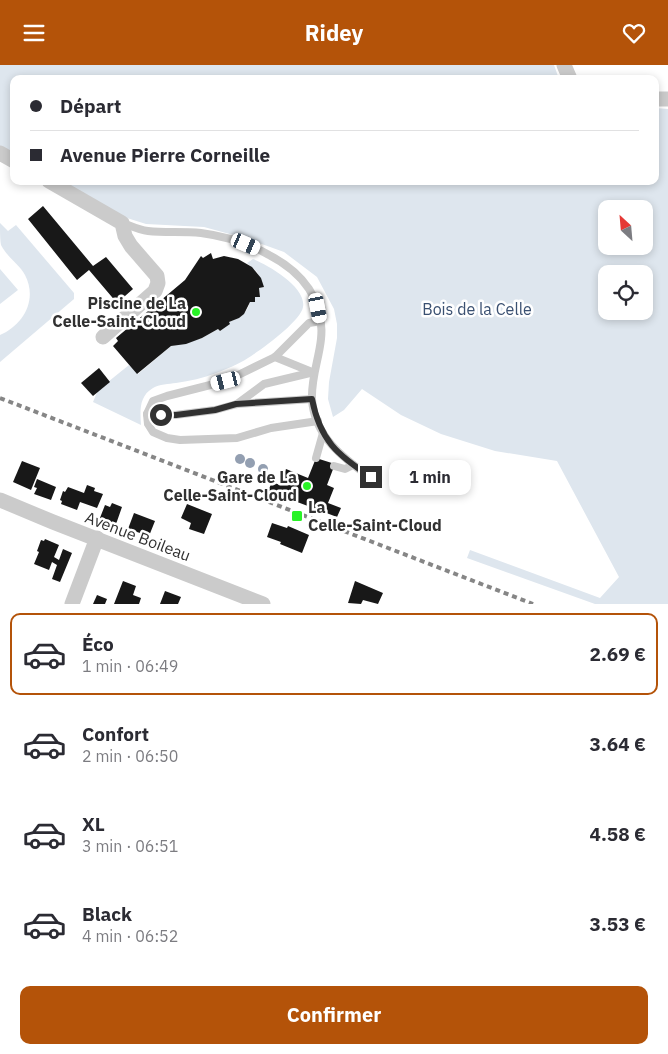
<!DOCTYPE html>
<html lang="fr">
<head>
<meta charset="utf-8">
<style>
	body { margin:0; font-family:"IBM Plex Sans",sans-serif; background:#f2f2f3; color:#2b2b33; height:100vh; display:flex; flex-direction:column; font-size:19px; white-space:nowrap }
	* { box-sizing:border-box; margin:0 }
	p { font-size:16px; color:#7c7c81 }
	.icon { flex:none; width:28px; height:28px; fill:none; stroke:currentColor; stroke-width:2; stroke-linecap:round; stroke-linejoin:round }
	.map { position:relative; height:539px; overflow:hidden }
	.panel { display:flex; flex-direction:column; background:#fff; flex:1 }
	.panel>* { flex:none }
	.top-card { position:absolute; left:10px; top:10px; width:649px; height:110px; border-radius:10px; box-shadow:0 2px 8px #0003; display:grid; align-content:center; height:110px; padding:0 20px; background:#fff }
	.needle { width:32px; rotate:334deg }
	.controls { position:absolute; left:598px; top:135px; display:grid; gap:10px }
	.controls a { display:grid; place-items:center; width:55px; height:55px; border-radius:10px; background:#fff; box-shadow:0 2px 8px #0003; font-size:25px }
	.end { position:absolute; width:22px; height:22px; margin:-11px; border:6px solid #313131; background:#fff; box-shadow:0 0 0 2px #fff }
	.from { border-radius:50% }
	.bubble { position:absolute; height:35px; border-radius:10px; background:#fff; box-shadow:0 2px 8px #0003; font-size:16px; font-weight:700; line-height:35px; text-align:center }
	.car { position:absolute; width:15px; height:30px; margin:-15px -8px; border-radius:6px; box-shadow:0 0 4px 1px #0007; background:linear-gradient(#fff 24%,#345 0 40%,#fff 0 76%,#345 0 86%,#fff 0) }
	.top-card b { display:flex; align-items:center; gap:18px; height:48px; font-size:19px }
	.top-card b+b { border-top:1px solid #e1e1e2 }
	.top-card i { width:12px; height:12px; background:#2b2b33 }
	ul { padding:9px 0 0; list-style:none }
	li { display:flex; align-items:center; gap:15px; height:82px; margin:0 10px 8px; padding:0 10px; border:2px solid transparent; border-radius:10px }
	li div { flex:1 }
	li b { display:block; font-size:19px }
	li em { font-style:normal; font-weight:700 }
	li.on { border-color:#b45309 }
	li>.icon { width:45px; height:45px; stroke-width:1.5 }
	.primary-button { display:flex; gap:10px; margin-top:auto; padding:10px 20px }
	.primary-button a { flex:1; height:58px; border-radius:10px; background:#b45309; color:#fff; font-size:20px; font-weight:700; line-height:58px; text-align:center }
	header { display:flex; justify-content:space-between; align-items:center; height:65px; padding:0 20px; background:#b45309; color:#fff; font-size:22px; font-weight:700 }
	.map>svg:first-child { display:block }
	.green { fill:#dee6ee; fill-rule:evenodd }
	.building { fill:#181818 }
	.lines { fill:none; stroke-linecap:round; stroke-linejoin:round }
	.service { stroke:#cbcbcb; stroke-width:8 }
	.minor { stroke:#cbcbcb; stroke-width:15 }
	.rail { stroke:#868686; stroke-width:4; stroke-dasharray:5 4; stroke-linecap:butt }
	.tree { fill:#939fb1 }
	.route { stroke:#313131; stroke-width:6 }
	.poi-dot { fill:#29f327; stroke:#fff; stroke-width:2 }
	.labels { text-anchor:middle; stroke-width:5; stroke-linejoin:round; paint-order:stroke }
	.poi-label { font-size:16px; font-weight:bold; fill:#313131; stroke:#fff; text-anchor:end }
	.park-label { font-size:16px; fill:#3a5071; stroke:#fff }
	.street-label { font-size:16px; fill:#313131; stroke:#fff }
</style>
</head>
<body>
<header><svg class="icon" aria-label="menu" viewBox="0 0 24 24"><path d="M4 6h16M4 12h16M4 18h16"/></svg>Ridey<svg class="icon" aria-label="heart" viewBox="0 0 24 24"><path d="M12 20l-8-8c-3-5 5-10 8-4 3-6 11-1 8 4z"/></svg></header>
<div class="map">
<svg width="668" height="539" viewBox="0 0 668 539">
	<rect width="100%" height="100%" fill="#fff"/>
	<g class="green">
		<polygon points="0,0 554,0 559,14 14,14 14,94 0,86"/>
		<path d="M655 43 668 44V539H595L467 493 470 485 600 533 619 512 557 396 495 386 441 369 401 350 362 324 344 345 333 352 328 334 329 317 337 273V259L334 244 317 212 284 187 248 174 204 162 146 159 108 147 54 116H655ZM606 144H644V181H606ZM606 209H644V246H606Z"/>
		<path d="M0 158 8 166 16 160 74 228V234L0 297V270C23 260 38 235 25 210 19 199 7 192 1 180 0 175 0 164 0 158Z"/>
		<path d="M253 194C268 200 307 222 303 242 301 256 261 285 248 293 239 299 227 304 216 308 203 313 190 316 176 318 169 319 159 319 153 323 139 331 140 346 141 360L93 337 98 325 129 300 138 309 171 281 202 273 218 264 220 266 229 259V257C239 253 247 249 250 237H255V232H260L259 223 264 222 257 207 247 198Z"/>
		<polygon points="0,204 18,225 0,239"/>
	</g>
	<g class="building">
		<polygon points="43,141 93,201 106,192 133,224 117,238 89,205 77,215 28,154"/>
		<polygon points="211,188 213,194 224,191 238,194 252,202 261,213 264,222 259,223 260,232 255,232 255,237 250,237 244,249 239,253 229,257 230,259 220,266 218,264 202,273 186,279 171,281 137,309 113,281 118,276 116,273 185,215 201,191 203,193"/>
		<polygon points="99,303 110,317 93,331 81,318"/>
		<polygon points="316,393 335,399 327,420 334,423 328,438 341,443 337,452 268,426 272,417 280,420 286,404 308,413"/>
		<polygon points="22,396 40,403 31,425 13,417"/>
		<polygon points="37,414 56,422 51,435 34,429 37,423 34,422"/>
		<polygon points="87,420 95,423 94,426 103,429 97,443 80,437 77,445 61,439 62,436 60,435 63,426 65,427 68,422 84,428"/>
		<polygon points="112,438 122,442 115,462 108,459 107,461 98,458 105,440 110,442"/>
		<polygon points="187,439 212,449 204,469 189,464 191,458 181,453"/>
		<polygon points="134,448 155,456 149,471 128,464"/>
		<polygon points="272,458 287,463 288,461 309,470 302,488 280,479 281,477 267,472"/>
		<polygon points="45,474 59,480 54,492 59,495 63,484 72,488 60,517 52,514 57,500 52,497 49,505 34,499 39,487 37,486 41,475 44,476"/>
		<polygon points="123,516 136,521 133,530 141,533 139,539 114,539"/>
		<polygon points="355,516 383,528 378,539 363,535 361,539 348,538"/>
		<polygon points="165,526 181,532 178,539 160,539"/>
		<polygon points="97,530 107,534 105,539 93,539"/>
	</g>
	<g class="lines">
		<g class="service">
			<path d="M123 158C131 161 139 165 148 166 165 168 183 166 201 168 224 171 248 178 269 190 302 207 325 235 321 274 319 294 311 313 312 334 314 371 343 393 371 413"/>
			<polyline points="275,292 312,307"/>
			<polyline points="237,339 264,319 314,307"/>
			<polyline points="147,349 175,350 215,345 237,339 312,334"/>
			<polyline points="318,356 271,363 237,373 180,375 167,373 153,367 148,359 147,349 153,336 167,331 226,316 275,292 309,258 321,256"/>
			<polyline points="316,393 323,368"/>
			<polyline points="334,401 345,404 353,400"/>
		</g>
		<g class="minor">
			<polyline points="564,0 570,14"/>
			<polyline points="655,34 668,34"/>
			<polyline points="0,88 14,96"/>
			<polyline points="49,116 122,158 125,171 131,181 157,211 158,218 155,226 103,272"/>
			<polyline points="0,435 53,457 263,539"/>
			<polyline points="72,539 97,473"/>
		</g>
		<polyline class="rail" points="0,333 533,539"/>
	</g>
	<g class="tree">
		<circle cx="240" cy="394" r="5"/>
		<circle cx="250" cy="398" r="5"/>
		<circle cx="263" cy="404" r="5"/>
	</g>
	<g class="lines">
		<path class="route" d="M161 350H176L215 345 236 339 312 334C320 375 337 390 371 412"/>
	</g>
	<g class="poi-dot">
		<circle cx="196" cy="247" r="5"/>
		<circle cx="307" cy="421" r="5"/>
		<rect x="291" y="445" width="12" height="12" rx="2.5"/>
	</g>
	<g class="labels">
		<g class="poi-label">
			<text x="186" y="244">Piscine de La<tspan x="186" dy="18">Celle-Saint-Cloud</tspan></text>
			<text x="297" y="418">Gare de La<tspan x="297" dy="18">Celle-Saint-Cloud</tspan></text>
			<text x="308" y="448" text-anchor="start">La<tspan x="308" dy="18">Celle-Saint-Cloud</tspan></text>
		</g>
		<g class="park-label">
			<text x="477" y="250">Bois de la Celle</text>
		</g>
		<g class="street-label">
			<text transform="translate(138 471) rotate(21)" y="6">Avenue Boileau</text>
		</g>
	</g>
</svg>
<div class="controls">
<a><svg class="needle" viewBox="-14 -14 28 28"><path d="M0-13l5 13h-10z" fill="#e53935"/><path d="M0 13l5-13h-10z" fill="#7c7c81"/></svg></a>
<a><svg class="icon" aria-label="locate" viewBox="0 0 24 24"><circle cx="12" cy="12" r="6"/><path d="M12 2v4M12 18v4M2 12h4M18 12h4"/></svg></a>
</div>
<i class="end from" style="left:161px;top:350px"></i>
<i class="end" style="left:371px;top:412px"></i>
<div class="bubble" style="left:389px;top:395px;width:82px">1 min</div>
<i class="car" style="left:246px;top:179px;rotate:113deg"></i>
<i class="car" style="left:318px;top:243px;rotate:169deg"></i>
<i class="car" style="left:226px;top:316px;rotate:256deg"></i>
<div class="top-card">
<b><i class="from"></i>Départ</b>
<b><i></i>Avenue Pierre Corneille</b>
</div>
</div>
<section class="panel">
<ul>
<li class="on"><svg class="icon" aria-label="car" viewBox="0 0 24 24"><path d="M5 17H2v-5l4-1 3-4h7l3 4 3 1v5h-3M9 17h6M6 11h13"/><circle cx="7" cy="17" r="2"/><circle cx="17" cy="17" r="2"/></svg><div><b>Éco</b><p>1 min · 06:49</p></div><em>2.69 €</em></li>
<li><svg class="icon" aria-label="car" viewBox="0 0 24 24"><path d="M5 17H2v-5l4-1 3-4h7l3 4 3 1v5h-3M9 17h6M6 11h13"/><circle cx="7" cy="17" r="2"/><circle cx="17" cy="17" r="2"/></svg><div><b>Confort</b><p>2 min · 06:50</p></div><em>3.64 €</em></li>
<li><svg class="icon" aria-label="car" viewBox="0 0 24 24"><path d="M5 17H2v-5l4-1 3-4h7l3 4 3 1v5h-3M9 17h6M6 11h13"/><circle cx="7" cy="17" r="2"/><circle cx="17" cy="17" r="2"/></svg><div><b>XL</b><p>3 min · 06:51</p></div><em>4.58 €</em></li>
<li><svg class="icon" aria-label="car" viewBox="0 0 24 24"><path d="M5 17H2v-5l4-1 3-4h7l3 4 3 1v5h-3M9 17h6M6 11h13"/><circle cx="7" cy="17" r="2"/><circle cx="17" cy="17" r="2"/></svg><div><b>Black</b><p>4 min · 06:52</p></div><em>3.53 €</em></li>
</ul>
<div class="primary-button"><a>Confirmer</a></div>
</section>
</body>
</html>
